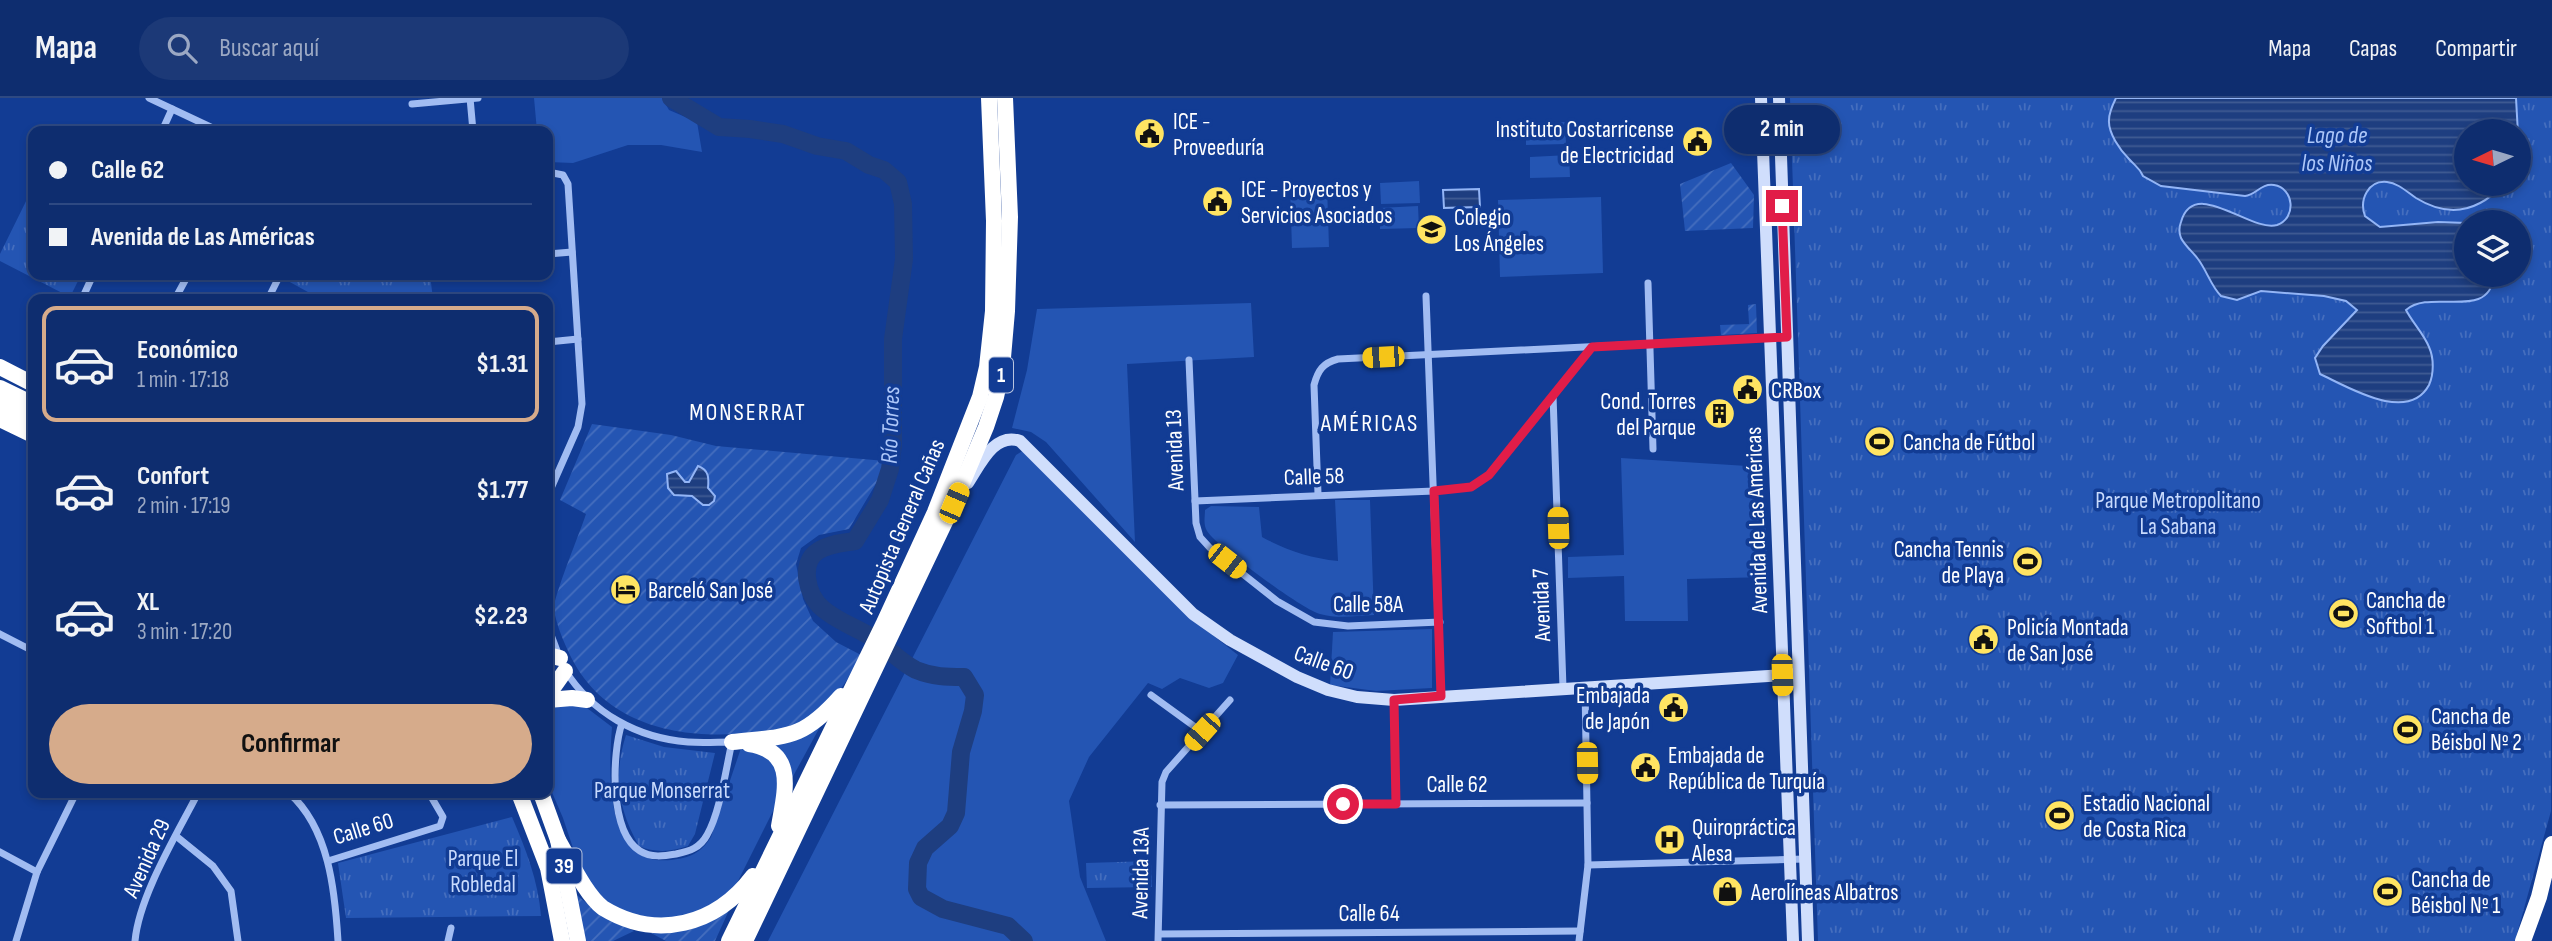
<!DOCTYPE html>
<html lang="es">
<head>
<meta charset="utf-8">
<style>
	body { margin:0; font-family:"Sofia Sans Condensed",sans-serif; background:#1c3977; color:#f1f3f6; height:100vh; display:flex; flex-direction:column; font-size:26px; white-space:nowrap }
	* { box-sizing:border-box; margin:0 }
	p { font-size:23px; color:#9ba8c3 }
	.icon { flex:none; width:38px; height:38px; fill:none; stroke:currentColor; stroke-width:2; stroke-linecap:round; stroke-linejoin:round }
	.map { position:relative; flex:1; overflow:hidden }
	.panel { position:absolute; left:28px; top:196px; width:525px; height:504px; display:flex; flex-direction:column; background:#0e2d6f; border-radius:14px; box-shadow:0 4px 10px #0003,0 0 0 2px #2e4982 }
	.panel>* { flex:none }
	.hud { position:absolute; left:28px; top:28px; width:525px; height:154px; border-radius:14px; box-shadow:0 4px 10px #0003,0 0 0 2px #2e4982; display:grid; align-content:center; height:154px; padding:0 21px; background:#0e2d6f }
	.needle { width:46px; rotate:265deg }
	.fabs { position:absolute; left:2454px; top:21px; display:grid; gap:14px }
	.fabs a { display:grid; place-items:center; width:77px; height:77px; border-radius:50%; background:#0e2d6f; box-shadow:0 4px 10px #0003,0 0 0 2px #2e4982; font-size:35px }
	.end { position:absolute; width:32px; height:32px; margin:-16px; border:9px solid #e11d48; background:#fff; box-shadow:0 0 0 4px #fff }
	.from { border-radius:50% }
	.bubble { position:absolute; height:49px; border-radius:24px; background:#0e2d6f; box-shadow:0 4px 10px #0003,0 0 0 2px #2e4982; font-size:23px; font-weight:700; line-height:49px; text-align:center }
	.car { position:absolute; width:21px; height:42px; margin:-21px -10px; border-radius:9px; box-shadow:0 0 5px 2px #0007; background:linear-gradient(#f5c518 24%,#345 0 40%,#f5c518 0 76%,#345 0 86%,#f5c518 0) }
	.hud b { display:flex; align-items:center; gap:24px; height:66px; font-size:26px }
	.hud b+b { border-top:2px solid #2e4982 }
	.hud i { width:18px; height:18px; background:#f1f3f6 }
	ul { padding:12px 0 0; list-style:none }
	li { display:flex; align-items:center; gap:21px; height:116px; margin:0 14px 10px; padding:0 7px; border:4px solid transparent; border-radius:14px }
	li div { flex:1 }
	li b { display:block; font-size:26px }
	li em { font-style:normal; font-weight:700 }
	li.on { border-color:#d6ab8b }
	li>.icon { width:63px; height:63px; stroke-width:1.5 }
	.cta { display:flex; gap:14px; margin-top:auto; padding:14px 21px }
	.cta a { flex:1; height:80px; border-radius:42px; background:#d6ab8b; color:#111; font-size:28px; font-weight:700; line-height:80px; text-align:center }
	header { display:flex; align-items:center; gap:42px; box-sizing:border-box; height:98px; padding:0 35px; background:#0e2d6f; border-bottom:2px solid #2e4982 }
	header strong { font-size:33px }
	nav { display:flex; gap:38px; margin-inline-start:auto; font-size:24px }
	.search { width:490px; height:63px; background:#1c3977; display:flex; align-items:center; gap:18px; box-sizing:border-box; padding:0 24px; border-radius:38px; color:#9ba8c3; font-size:26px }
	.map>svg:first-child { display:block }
	.grass { fill:#2455b3 }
	.park { fill:url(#park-tufts); fill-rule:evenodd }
	.garden { fill:url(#garden-furrows) }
	.water { fill:url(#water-rules); stroke:#93b5f6; stroke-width:2 }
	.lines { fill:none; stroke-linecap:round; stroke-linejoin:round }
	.river { stroke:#1e3e80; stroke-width:18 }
	.street { stroke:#a1bcf2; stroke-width:7 }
	.secondary { stroke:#d0defc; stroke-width:12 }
	.highway { stroke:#fff; stroke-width:16 }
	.route { stroke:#e11d48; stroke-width:9 }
	.labels { text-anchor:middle; stroke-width:7; stroke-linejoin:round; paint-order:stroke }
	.shield { fill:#123c94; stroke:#b8c4df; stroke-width:2 }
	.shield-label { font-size:21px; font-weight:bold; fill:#fff }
	.poi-label { font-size:23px; fill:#fff; stroke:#123c94; text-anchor:start }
	.street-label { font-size:23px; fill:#fff; stroke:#123c94 }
	.park-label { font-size:23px; fill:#c8dafd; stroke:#123c94 }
	.water-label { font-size:24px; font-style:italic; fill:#adc7f9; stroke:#123c94 }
	.neighbourhood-label { font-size:24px; letter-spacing:2px; fill:#fff; stroke:#123c94 }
</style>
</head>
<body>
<header>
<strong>Mapa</strong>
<div class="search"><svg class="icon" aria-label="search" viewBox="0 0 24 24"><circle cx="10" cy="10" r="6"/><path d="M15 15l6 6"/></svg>Buscar aquí</div>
<nav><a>Mapa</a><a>Capas</a><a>Compartir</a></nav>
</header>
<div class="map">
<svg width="2552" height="843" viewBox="0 0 2552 843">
	<defs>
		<pattern id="park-tufts" width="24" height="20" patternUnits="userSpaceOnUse" patternTransform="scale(1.75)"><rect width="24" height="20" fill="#2455b3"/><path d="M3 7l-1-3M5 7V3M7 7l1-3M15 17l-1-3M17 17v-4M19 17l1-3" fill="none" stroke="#456ebe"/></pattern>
		<pattern id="garden-furrows" width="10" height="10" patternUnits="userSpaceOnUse" patternTransform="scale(1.75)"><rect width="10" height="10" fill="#2455b3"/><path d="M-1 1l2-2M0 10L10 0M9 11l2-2" fill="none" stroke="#456ebe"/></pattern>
		<pattern id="water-rules" width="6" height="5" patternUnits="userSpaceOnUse" patternTransform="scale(1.75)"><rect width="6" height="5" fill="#1e3e80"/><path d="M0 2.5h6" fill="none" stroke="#405b93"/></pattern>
	</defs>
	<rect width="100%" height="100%" fill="#123c94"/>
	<g class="grass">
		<polygon points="534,0 662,0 669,12 697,24 702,54 661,47 628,47 573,65 548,64 548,33 537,33"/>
		<polygon points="1565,24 1566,46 1526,47 1526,26"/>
		<polygon points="1569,57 1570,79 1530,80 1530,59"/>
		<polygon points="1419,83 1420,105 1381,106 1380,85"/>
		<polygon points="1327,87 1329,149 1292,150 1290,88"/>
		<polygon points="1601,99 1603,175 1500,179 1498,102"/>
		<polygon points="1418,108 1419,130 1380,131 1379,110"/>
		<polygon points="1251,205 1254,259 1127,266 1135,444 1046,344 1031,334 1012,330 1027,272 1037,211"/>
		<polygon points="1024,352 1187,517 1238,557 1223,585 1209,590 1180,580 1162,591 1148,585 1089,659 1069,703 1080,779 1106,843 768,843 1016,357"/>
		<polygon points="1621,360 1763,369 1768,479 1687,481 1688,523 1625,523 1624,478 1568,480 1568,459 1624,457"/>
		<path d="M1335 402H1370L1374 517C1356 518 1337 521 1320 516 1302 511 1216 448 1207 433 1203 427 1205 418 1205 412L1211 408 1259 409 1262 439C1286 452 1310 460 1338 463Z"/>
		<polygon points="1432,531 1432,590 1376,593 1330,587 1333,534"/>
		<path d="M557 607H583L612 629C609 672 603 769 671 762 690 760 701 755 711 739L741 650 767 656 781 680 779 701 738 783 726 799 676 824 620 814 596 796 581 774 563 720 548 685V611Z"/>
		<polygon points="821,627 791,682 765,645"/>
	</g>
	<g class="park">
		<path d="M1790 0H2552L2551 713 2515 843H1818ZM2466 33H2518V86H2466ZM2466 124H2518V177H2466Z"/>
		<polygon points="33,89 33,177 81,177 70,199 0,163 0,156"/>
		<polygon points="291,177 430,177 433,201 316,201 317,199 288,183"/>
		<path d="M626 637 664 649 715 655 695 736 688 748C671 754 655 755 639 748 618 711 613 678 626 637Z"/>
		<path d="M512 719C526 752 538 782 541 818L346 820 338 765Z"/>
		<polygon points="1151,763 1152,789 1087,790 1086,765"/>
	</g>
	<g class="garden">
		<polygon points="1731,65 1754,97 1753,130 1685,133 1680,86"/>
		<polygon points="1756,206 1757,235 1721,237 1720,227 1749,226 1748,207"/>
		<path d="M592 326 671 337 716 348 885 363 877 384 849 431 819 437 801 450 796 466 803 501 813 523 836 544 861 557C850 579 836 601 817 617 800 631 777 632 757 634 686 643 608 630 572 561 565 547 556 527 554 511 553 500 581 432 586 416L560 402Z"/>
		<polygon points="573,794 600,816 634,833 613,843 582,843"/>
		<polygon points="730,810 715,843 666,843 651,835 687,832"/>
	</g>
	<g class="water">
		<path d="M2116 0H2516L2518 36V33H2466V86H2504C2479 113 2450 121 2416 100 2407 94 2398 85 2387 84 2368 82 2359 102 2365 118L2380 129 2438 124 2466 125V177H2494C2490 224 2431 190 2406 212 2412 224 2424 236 2429 249 2434 260 2434 276 2429 287 2408 326 2348 289 2320 276L2315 260 2323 248 2357 212 2346 203 2324 198 2261 193 2237 202 2221 198C2211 188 2207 173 2198 161 2193 154 2185 148 2181 140 2179 135 2179 129 2181 124 2194 78 2251 135 2277 127 2297 120 2294 90 2274 87 2261 85 2256 97 2245 98L2161 88 2143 78C2139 69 2135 68 2129 61 2120 52 2108 35 2109 22 2109 15 2113 6 2116 0Z"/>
		<polygon points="1479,91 1480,109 1444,110 1443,92"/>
		<path d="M698 368C709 372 709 380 708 390L715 398 714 403 709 407H703L692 398 674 397 668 390 667 376 676 373 685 384H689Z"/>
	</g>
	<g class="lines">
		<path class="river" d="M671 0 719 29 750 31 783 36 817 48 846 53 869 67 884 72 898 84 903 106 904 161 893 241V347L890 371 880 402 855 443C843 445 828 446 818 453 799 465 807 497 822 510 836 523 856 529 873 540 887 549 901 565 916 572 933 579 947 579 964 579L975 597 973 613 961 654 956 715 950 728 925 750 918 765 917 791 921 799 943 811 1008 828 1024 843"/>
		<g class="street">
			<polyline points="149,0 219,33"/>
			<polyline points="470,0 473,33"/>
			<polyline points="412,6 478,0"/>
			<polyline points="162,33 172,11"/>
			<polyline points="548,74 563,77 568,86 582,306 578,329 548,397"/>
			<polyline points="548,156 572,154"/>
			<polyline points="1648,185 1653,351"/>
			<polyline points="1426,198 1441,598"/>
			<polyline points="82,201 93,177"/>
			<polyline points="175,201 188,177"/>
			<polyline points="268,201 280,177"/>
			<polyline points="548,244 578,241"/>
			<polyline points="1189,262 1196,425 1200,439 1210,450 1277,503 1314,524 1348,528 1440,524"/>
			<polyline points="1553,297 1563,590"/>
			<path d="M1318 396 1314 287C1318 272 1323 265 1338 261L1787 239"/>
			<polyline points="1195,403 1434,393 1471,389 1489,377 1592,249"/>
			<polyline points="548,529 559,558"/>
			<polyline points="0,536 33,553"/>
			<path d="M565 572C592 615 637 640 688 644 703 645 718 644 732 644 726 670 720 715 707 737 700 750 690 753 676 756 664 758 651 760 640 753 609 734 612 655 622 625"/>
			<polyline points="1151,597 1202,634"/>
			<polyline points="1394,602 1396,706"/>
			<path d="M289 695C329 730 335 793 338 843"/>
			<polyline points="1160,707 1587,705"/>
			<polyline points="176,738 213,768 231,793 238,843"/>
			<polyline points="0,754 37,774"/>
			<polyline points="328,763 440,728 443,719 429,695"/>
			<polyline points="1588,767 1805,761"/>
			<polyline points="1159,836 1580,833"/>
			<polyline points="16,843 37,774 76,695"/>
			<path d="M135 843C139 798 177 736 198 695"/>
			<polyline points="448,843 451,830"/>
			<polyline points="1158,843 1162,684 1166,674 1230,602"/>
			<polyline points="1579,843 1588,767 1585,589"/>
		</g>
		<g class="secondary">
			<polyline points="1761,0 1793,843"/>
			<polyline points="1779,0 1808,843"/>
			<path d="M968 385C980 367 994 334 1020 343L1193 516 1230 542 1297 579 1328 592 1357 599 1394 602 1798 576"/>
		</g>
		<g class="highway">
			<polyline points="0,269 33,286"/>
			<polyline points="0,290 33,306"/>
			<polyline points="0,306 33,322"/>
			<polyline points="0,321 33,337"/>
			<polyline points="548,557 560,560"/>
			<polyline points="548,597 565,573"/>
			<polyline points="548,602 572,600 587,602"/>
			<path d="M732 644C788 638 802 642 841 598"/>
			<path d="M749 646C797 653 785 693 779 728"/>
			<polyline points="519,695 548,770 562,843"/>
			<polyline points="541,695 558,742 578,843"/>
			<path d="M558 742C570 762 585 796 603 810 657 843 716 827 753 778"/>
			<polyline points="729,843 883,527 935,414 980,299 987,269 993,213 994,123 989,0"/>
			<polyline points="745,843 954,405 986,329 996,299 1002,271 1007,213 1010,119 1005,0"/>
			<polyline points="2523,843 2539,799 2552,746"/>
		</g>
	</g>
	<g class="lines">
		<polyline class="route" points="1343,706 1396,706 1394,602 1441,598 1434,393 1471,389 1489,377 1592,249 1787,239 1782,108"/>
	</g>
	<defs>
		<symbol id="civic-disc" viewBox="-11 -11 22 22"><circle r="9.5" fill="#ffe462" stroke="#123c94"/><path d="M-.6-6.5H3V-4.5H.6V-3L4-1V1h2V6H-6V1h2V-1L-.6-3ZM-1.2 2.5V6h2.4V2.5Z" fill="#111"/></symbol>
		<symbol id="school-disc" viewBox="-11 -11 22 22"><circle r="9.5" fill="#ffe462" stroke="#123c94"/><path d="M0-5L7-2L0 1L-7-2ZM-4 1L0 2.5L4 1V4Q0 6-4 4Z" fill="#111"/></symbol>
		<symbol id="building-disc" viewBox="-11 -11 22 22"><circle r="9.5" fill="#ffe462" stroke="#123c94"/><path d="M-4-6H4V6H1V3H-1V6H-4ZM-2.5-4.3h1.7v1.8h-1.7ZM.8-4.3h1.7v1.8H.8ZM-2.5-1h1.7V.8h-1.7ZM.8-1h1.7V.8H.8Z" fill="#111"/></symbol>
		<symbol id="stadium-disc" viewBox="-11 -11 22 22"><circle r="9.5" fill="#ffe462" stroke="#123c94"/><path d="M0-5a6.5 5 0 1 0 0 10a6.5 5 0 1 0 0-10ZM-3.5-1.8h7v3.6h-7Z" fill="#111"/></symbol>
		<symbol id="hotel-disc" viewBox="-11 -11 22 22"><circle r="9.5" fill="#ffe462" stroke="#123c94"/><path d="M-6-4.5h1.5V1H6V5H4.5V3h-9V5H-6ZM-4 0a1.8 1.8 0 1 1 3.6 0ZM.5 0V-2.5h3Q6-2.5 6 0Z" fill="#111"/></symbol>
		<symbol id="hospital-disc" viewBox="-11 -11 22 22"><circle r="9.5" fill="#ffe462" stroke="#123c94"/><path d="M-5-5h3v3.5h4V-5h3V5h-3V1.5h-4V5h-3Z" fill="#111"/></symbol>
		<symbol id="shop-disc" viewBox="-11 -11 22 22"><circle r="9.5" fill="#ffe462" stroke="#123c94"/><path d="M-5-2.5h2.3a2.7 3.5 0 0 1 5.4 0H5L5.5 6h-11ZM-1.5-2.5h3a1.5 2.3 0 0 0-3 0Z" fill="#111"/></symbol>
	</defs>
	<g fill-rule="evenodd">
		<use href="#civic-disc" x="1132" y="18" width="35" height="35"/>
		<use href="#civic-disc" x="1680" y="26" width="35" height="35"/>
		<use href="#civic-disc" x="1200" y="86" width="35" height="35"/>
		<use href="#school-disc" x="1414" y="114" width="35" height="35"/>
		<use href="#civic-disc" x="1730" y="274" width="35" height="35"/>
		<use href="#building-disc" x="1702" y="298" width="35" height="35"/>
		<use href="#stadium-disc" x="1862" y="326" width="35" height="35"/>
		<use href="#stadium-disc" x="2010" y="446" width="35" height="35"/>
		<use href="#hotel-disc" x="608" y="474" width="35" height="35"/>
		<use href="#stadium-disc" x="2326" y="498" width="35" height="35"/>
		<use href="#civic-disc" x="1966" y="524" width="35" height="35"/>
		<use href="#civic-disc" x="1656" y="592" width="35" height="35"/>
		<use href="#stadium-disc" x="2390" y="614" width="35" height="35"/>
		<use href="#civic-disc" x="1628" y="652" width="35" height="35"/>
		<use href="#stadium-disc" x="2042" y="700" width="35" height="35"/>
		<use href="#hospital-disc" x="1652" y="724" width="35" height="35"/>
		<use href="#shop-disc" x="1710" y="776" width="35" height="35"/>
		<use href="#stadium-disc" x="2370" y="776" width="35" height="35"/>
	</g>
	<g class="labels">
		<g class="shield">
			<rect x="989" y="259.5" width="24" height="35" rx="5"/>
			<rect x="546.5" y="750.5" width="35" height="35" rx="5"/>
		</g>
		<g class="shield-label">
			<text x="1001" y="284">1</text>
			<text x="564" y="775">39</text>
		</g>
		<g class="poi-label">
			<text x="1173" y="31">ICE -<tspan x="1173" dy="26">Proveeduría</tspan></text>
			<text x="1674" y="39" text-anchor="end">Instituto Costarricense<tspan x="1674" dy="26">de Electricidad</tspan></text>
			<text x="1241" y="99">ICE - Proyectos y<tspan x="1241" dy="26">Servicios Asociados</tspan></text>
			<text x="1454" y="127">Colegio<tspan x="1454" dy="26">Los Ángeles</tspan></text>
			<text x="1771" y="300">CRBox</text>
			<text x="1696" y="311" text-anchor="end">Cond. Torres<tspan x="1696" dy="26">del Parque</tspan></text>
			<text x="1903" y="352">Cancha de Fútbol</text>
			<text x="2004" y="459" text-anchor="end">Cancha Tennis<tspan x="2004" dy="26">de Playa</tspan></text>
			<text x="648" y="500">Barceló San José</text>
			<text x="2366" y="510">Cancha de<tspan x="2366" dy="26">Softbol 1</tspan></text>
			<text x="2007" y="537">Policía Montada<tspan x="2007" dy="26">de San José</tspan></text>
			<text x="1650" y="605" text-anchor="end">Embajada<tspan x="1650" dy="26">de Japón</tspan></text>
			<text x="2431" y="626">Cancha de<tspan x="2431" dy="26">Béisbol Nº 2</tspan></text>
			<text x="1668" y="665">Embajada de<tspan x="1668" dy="26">República de Turquía</tspan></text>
			<text x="2083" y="713">Estadio Nacional<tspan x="2083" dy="26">de Costa Rica</tspan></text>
			<text x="1692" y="737">Quiropráctica<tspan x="1692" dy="26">Alesa</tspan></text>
			<text x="2411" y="789">Cancha de<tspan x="2411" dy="26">Béisbol Nº 1</tspan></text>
			<text x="1751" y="802">Aerolíneas Albatros</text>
		</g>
		<g class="street-label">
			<text transform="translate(1174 352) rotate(-92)" y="8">Avenida 13</text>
			<text transform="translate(1314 378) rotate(-2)" y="8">Calle 58</text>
			<text transform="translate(1756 422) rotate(-92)" y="8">Avenida de Las Américas</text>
			<text transform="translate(901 428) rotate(-67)" y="8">Autopista General Cañas</text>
			<text x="1368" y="514">Calle 58A</text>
			<text transform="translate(1541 507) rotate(-92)" y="8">Avenida 7</text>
			<text transform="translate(1324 564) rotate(20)" y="8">Calle 60</text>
			<text x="1457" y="694">Calle 62</text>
			<text transform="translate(363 730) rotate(-17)" y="8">Calle 60</text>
			<text transform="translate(146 760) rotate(-66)" y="8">Avenida 29</text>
			<text transform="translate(1140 775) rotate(-89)" y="8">Avenida 13A</text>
			<text x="1369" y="823">Calle 64</text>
		</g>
		<g class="park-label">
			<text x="2178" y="410">Parque Metropolitano<tspan x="2178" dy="26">La Sabana</tspan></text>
			<text x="662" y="700">Parque Monserrat</text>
			<text x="483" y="768">Parque El<tspan x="483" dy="26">Robledal</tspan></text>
		</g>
		<g class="water-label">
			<text x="2337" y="45">Lago de<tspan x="2337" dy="28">los Niños</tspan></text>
			<text transform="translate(890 327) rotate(-88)" y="8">Río Torres</text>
		</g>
		<g class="neighbourhood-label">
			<text x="748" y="322">MONSERRAT</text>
			<text x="1370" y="333">AMÉRICAS</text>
		</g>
	</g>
</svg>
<div class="fabs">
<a><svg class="needle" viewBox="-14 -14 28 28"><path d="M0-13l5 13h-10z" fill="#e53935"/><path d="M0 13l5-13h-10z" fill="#9ba8c3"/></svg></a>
<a><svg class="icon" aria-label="layers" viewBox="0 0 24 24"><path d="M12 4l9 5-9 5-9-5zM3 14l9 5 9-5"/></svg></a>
</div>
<i class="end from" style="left:1343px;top:706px"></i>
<i class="end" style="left:1782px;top:108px"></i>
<div class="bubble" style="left:1724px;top:7px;width:116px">2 min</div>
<i class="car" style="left:1383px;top:259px;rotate:267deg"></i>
<i class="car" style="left:954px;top:405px;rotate:23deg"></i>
<i class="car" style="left:1558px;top:430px;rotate:358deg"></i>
<i class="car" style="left:1227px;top:463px;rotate:128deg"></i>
<i class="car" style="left:1782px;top:577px;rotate:178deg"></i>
<i class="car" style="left:1202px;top:634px;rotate:222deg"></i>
<i class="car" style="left:1587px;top:665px;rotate:179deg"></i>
<div class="hud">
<b><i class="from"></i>Calle 62</b>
<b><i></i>Avenida de Las Américas</b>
</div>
<section class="panel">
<ul>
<li class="on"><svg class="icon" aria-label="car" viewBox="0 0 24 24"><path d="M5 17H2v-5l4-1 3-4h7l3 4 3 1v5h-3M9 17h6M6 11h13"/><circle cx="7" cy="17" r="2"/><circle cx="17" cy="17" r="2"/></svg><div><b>Económico</b><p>1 min · 17:18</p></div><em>$1.31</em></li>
<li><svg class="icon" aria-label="car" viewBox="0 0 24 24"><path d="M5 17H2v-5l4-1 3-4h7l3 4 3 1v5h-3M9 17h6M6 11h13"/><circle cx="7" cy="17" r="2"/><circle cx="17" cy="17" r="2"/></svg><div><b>Confort</b><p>2 min · 17:19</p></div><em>$1.77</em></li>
<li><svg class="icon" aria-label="car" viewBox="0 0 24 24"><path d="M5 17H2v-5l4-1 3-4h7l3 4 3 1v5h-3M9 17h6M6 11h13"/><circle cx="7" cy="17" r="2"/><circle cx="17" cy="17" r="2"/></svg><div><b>XL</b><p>3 min · 17:20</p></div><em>$2.23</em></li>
</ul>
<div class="cta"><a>Confirmar</a></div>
</section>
</div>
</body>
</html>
